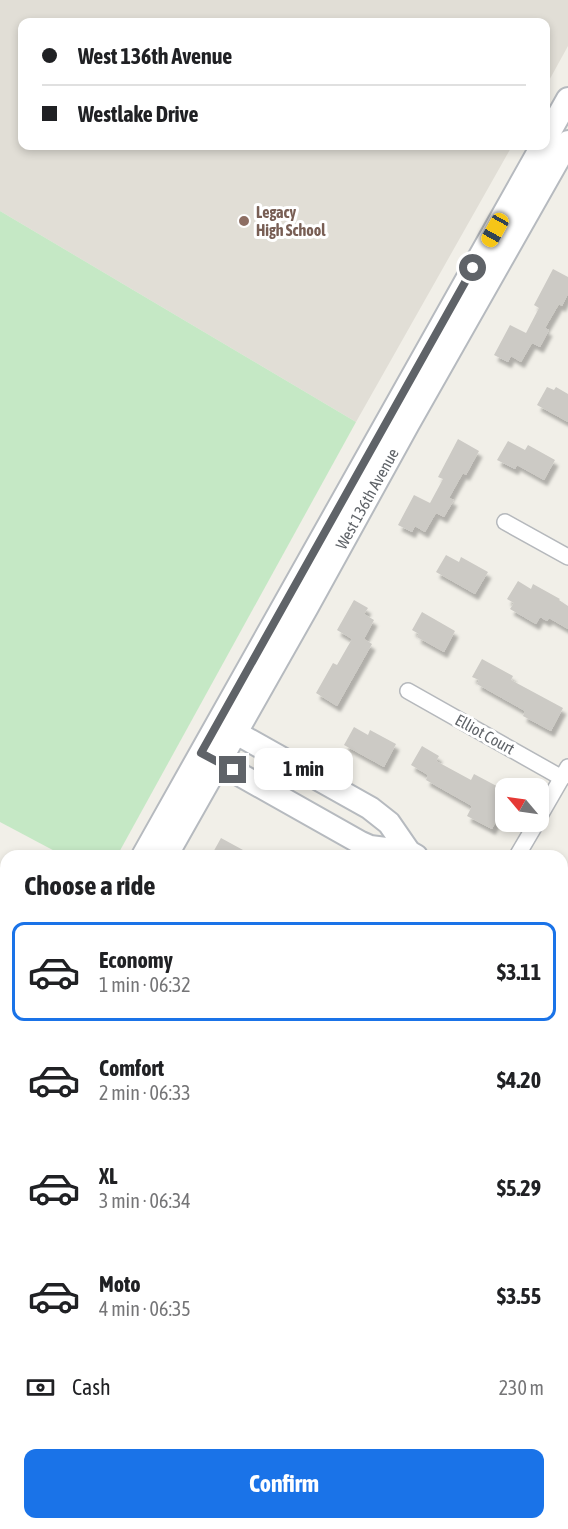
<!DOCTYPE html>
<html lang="en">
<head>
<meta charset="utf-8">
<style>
	body { margin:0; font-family:"Asap Condensed",sans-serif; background:#f6f6f6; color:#202124; height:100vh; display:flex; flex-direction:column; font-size:22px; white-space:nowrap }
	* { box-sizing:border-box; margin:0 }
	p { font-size:20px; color:#757577 }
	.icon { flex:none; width:33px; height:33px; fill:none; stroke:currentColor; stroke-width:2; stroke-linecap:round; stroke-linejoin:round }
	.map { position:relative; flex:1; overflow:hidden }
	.side { position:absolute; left:0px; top:850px; width:568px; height:680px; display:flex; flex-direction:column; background:#fff; border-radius:18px 18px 0 0; box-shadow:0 3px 9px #0003 }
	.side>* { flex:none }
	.top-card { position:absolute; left:18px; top:18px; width:532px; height:132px; border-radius:12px; box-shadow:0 3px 9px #0003; display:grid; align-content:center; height:132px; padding:0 24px; background:#fff }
	.needle { width:39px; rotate:299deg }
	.controls { position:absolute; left:495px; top:778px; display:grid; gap:12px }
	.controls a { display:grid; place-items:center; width:54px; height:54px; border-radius:12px; background:#fff; box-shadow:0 3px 9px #0003; font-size:30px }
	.end { position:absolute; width:27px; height:27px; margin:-14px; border:8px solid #5f6368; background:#fff; box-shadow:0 0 0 3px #fff }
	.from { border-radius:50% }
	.bubble { position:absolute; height:42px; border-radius:12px; background:#fff; box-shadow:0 3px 9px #0003; font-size:20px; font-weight:700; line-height:42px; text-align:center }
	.car { position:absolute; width:18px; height:36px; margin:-18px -9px; border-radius:8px; box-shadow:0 0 4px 2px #0007; background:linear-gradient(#f5c518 24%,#345 0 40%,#f5c518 0 76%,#345 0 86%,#f5c518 0) }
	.top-card b { display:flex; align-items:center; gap:21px; height:57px; font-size:22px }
	.top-card b+b { border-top:2px solid #e0e0e0 }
	.top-card i { width:15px; height:15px; background:#202124 }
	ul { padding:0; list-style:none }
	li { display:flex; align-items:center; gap:18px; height:99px; margin:0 12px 9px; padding:0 12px; border:3px solid transparent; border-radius:12px }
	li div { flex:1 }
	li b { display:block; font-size:22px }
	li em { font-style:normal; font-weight:700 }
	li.active { border-color:#1a73e8 }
	li>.icon { width:54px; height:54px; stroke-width:1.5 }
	h2 { padding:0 24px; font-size:27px; line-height:72px }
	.pay { display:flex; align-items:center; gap:15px; height:66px; padding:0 24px; font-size:22px }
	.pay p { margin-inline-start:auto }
	.cta { display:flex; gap:12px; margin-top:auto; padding:12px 24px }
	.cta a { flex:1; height:69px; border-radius:12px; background:#1a73e8; color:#fff; font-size:24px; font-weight:700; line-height:69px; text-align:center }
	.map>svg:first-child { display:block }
	.education { fill:#e1ded6 }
	.green { fill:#c5e8c5 }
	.building { fill:#cccac5; filter:url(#shadow) }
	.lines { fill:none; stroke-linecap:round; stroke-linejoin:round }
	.street-casing { stroke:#b5b8bc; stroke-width:18 }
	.secondary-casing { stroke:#b6babf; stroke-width:26 }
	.street { stroke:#fff; stroke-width:15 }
	.secondary { stroke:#fff; stroke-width:22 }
	.route { stroke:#5f6368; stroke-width:8 }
	.education-dot { fill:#8d6e63; stroke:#fff; stroke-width:2 }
	.labels { text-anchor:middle; stroke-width:6; stroke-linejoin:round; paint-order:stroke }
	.education-label { font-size:16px; font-weight:bold; fill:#785e54; stroke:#fff; text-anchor:start }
	.street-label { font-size:16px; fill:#5f6368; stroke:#fff }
</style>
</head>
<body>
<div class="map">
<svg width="568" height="1529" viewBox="0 0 568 1529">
	<defs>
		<filter id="shadow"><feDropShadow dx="3.5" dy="6" stdDeviation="1.5" flood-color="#0004"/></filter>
	</defs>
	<rect width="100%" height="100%" fill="#f1efe8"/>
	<polygon class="education" points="0,0 568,0 568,46 546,86 546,22 22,22 22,146 512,146 356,422 0,211"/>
	<polygon class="green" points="0,211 356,422 117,856 64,856 0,822"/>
	<g class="building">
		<polygon points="553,269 568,277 568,294 562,306 559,304 545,328 549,330 540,347 532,343 521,362 511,356 508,362 494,355 510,325 526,333 539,308 534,305"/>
		<polygon points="547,387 554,390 556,387 568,394 568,422 537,405"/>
		<polygon points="458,439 479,451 466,475 463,473 449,498 454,500 444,517 436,513 425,532 415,526 412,532 398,525 414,495 430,503 443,479 438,477"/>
		<polygon points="508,441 525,450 528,445 555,460 544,480 517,465 515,469 497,460"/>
		<polygon points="446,555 459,562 461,557 488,572 475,594 436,572"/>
		<polygon points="518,581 531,589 533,584 560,599 559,600 568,606 568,629 549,618 547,621 540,617 536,624 510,609 514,603 507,599"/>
		<polygon points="354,600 368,608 364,614 374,620 364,639 372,644 337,706 316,693 333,663 337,665 352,639 337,630"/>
		<polygon points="422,612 455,631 444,652 417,637 419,634 412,630"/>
		<polygon points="482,659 513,676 511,680 563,708 551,731 523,716 525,711 477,684 479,680 472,677"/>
		<polygon points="354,727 368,735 370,730 396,744 384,767 344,745"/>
		<polygon points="422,746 439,756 436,761 471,780 474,774 506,791 506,803 492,829 467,816 472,806 426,780 428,775 411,765"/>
		<polygon points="221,838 254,856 211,856"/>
	</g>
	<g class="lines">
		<defs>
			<g id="street">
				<polyline points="505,522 568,557"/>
				<polyline points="408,691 562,778"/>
				<polyline points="538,819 568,767"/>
				<polyline points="517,856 537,822"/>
				<polyline points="562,1174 568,1164"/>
				<polyline points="380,1524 381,1529"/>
			</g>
			<g id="secondary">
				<polyline points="546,138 568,99"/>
				<polyline points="222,725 370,808 389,823 409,852 416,856"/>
				<polyline points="205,755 361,843 370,847 409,852"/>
				<polyline points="143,856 542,146"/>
				<path id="s1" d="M166 856 307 607 408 424 568 142"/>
				<polyline points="562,950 568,954"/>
				<polyline points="0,1109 6,1099"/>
				<polyline points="0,1150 6,1140"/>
			</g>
		</defs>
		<use href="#street" class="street-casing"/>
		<use href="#secondary" class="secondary-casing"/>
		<use href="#street" class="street"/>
		<use href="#secondary" class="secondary"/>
	</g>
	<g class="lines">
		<polyline class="route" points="233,770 201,753 473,268"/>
	</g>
	<circle class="education-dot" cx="244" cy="221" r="6"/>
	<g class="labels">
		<g class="education-label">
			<text x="256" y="218">Legacy<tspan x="256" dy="18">High School</tspan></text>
		</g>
		<g class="street-label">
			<text dy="6" stroke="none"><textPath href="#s1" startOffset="410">West 136th Avenue</textPath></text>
			<text transform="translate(485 734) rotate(29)" y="6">Elliot Court</text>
		</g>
	</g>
</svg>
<div class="controls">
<a><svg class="needle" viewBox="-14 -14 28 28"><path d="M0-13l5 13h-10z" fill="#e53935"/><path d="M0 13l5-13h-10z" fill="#757577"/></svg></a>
</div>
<i class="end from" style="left:473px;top:268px"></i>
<i class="end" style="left:233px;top:770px"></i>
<div class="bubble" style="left:254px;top:748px;width:99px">1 min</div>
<i class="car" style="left:495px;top:230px;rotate:209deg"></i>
<div class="top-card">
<b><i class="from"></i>West 136th Avenue</b>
<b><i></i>Westlake Drive</b>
</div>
<section class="side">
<h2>Choose a ride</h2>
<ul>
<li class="active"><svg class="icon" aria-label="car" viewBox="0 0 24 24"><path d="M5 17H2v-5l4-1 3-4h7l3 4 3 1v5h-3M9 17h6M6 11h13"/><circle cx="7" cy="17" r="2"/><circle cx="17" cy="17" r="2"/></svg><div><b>Economy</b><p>1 min · 06:32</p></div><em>$3.11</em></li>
<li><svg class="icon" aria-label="car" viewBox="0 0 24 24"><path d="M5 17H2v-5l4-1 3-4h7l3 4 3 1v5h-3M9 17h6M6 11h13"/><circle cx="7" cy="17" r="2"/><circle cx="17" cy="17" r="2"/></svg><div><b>Comfort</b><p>2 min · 06:33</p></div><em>$4.20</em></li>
<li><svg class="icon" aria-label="car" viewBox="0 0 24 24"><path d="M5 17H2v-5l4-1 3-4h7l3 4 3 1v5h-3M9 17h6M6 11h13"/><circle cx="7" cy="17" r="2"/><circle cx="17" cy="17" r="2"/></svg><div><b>XL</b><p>3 min · 06:34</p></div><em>$5.29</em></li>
<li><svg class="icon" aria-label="car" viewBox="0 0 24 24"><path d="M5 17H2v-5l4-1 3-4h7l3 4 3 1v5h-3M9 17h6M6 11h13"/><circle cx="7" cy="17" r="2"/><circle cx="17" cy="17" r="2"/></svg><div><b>Moto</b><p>4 min · 06:35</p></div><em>$3.55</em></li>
</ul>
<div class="pay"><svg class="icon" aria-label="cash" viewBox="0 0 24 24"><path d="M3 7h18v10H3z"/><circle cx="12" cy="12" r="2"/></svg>Cash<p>230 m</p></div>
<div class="cta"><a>Confirm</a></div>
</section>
</div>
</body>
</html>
